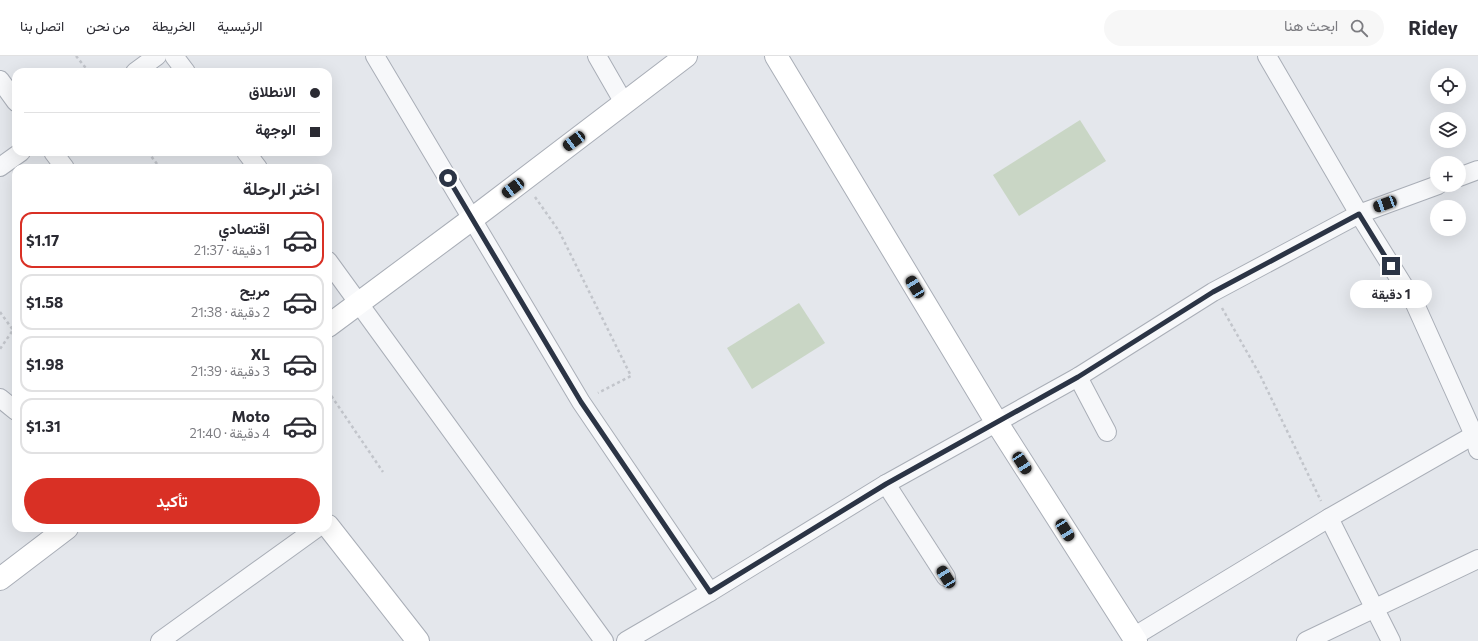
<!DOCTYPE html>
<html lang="ar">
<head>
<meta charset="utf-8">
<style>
	body { margin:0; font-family:Commissioner,Vazirmatn,sans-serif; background:#f7f7f7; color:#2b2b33; direction:rtl; height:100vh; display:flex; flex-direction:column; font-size:15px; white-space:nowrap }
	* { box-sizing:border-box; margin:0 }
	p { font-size:13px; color:#7c7c81 }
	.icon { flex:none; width:22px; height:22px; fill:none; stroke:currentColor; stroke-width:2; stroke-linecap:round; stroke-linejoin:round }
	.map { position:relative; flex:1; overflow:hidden; direction:ltr }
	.drawer { position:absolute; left:12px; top:108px; width:320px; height:368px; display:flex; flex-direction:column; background:#fff; border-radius:12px; box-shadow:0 4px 16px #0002; direction:rtl }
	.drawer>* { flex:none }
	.hud { position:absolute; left:12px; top:12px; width:320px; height:88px; border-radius:12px; box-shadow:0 4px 16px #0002; direction:rtl; display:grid; align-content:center; height:88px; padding:0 12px; background:#fff }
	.buttons { position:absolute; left:1430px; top:12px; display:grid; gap:8px }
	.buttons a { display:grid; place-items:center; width:36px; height:36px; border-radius:50%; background:#fff; box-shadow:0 4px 16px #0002; font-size:20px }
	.end { position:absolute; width:18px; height:18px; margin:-9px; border:5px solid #2b3445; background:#fff; box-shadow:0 0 0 2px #fff }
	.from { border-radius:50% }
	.bubble { position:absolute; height:28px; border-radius:14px; background:#fff; box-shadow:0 4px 16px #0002; font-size:13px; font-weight:700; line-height:28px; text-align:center; direction:rtl }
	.car { position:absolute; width:12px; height:24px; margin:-12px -6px; border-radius:5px; box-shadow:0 0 3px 1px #0007; background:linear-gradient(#222 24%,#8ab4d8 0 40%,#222 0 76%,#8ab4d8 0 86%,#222 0) }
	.hud b { display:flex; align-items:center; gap:14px; height:38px; font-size:15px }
	.hud b+b { border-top:1px solid #e1e1e2 }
	.hud i { width:10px; height:10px; background:#2b2b33 }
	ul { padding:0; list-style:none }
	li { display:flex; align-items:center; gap:12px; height:56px; margin:0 8px 6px; padding:0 4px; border:2px solid #e1e1e2; border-radius:12px }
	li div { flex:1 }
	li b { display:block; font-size:15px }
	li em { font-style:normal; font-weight:700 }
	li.on { border-color:#d93025 }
	li>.icon { width:36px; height:36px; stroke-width:1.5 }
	h2 { padding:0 12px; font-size:18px; line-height:48px }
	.button { display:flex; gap:8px; margin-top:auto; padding:8px 12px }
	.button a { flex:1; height:46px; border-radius:24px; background:#d93025; color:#fff; font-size:16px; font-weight:700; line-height:46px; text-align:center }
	header { display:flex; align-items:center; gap:24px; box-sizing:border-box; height:56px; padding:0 20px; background:#fff; border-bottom:1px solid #e1e1e2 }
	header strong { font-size:19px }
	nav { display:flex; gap:22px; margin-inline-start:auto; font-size:14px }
	.search { width:280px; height:36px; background:#f7f7f7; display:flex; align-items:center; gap:10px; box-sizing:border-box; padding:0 14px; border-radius:22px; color:#7c7c81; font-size:15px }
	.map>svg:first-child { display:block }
	.garden { fill:#c9d6c5 }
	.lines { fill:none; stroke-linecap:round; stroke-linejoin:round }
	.street-casing { stroke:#a9aeb7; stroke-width:20 }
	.secondary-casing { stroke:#a9aeb7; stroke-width:24 }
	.path { stroke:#c2c5cb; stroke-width:2.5; stroke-dasharray:3 3; stroke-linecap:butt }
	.street { stroke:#f7f8fa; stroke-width:18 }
	.secondary { stroke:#fff; stroke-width:22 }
	.route { stroke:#2b3445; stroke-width:5 }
</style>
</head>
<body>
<header>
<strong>Ridey</strong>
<div class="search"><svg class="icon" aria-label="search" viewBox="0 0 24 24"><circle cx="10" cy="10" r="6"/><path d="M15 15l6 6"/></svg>ابحث هنا</div>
<nav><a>الرئيسية</a><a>الخريطة</a><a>من نحن</a><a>اتصل بنا</a></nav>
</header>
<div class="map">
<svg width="1478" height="585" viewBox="0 0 1478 585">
	<rect width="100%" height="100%" fill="#e4e7ec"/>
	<g class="garden">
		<polygon points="1080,64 1106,105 1019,160 993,119"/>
		<polygon points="799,247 825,287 752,333 727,292"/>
	</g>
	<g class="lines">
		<defs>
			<g id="street">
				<polyline points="174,0 186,16"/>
				<polyline points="375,0 581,346 710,536"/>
				<polyline points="597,0 624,47"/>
				<polyline points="1267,0 1359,158 1415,248 1474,379 1478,394"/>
				<polyline points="135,16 157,0"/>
				<polyline points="0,24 16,46"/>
				<polyline points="53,96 65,112"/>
				<polyline points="246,96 258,112"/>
				<polyline points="0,111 21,96"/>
				<polyline points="1459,121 1478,114"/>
				<polyline points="328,205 604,585"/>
				<polyline points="1078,321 1107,376"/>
				<polyline points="0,342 16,355"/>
				<polyline points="886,428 946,521"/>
				<polyline points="1329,462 1391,585"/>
				<polyline points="1133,581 1329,462 1474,379"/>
				<polyline points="160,585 317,472"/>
				<polyline points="626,585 710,536 886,428 1078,321 1213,236 1359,158 1438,129"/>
				<polyline points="1306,585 1478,503"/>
			</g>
			<g id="secondary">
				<polyline points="776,0 997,367 1136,585"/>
				<polyline points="328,270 472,163 686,0"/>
				<polyline points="328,470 418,585"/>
				<polyline points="0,523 67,472"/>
			</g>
		</defs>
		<use href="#street" class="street-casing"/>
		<use href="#secondary" class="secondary-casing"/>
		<g class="path">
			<polyline points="76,0 89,16"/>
			<polyline points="148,96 160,112"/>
			<polyline points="535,141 559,175 631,320 598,337"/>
			<polyline points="1222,252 1260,319 1321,445"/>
			<polyline points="0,256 13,274 0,293"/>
			<polyline points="328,335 383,416"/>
		</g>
		<use href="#street" class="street"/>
		<use href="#secondary" class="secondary"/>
	</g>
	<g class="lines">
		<polyline class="route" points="448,122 581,346 710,536 886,428 1078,321 1213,236 1359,158 1391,210"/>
	</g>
</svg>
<div class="buttons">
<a><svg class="icon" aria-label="locate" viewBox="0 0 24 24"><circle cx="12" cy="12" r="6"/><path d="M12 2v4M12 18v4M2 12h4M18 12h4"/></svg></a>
<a><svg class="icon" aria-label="layers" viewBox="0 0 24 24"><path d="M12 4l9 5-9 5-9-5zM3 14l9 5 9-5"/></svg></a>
<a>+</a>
<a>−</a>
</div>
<i class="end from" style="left:448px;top:122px"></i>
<i class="end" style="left:1391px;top:210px"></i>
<div class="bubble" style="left:1350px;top:224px;width:82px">1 دقيقة</div>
<i class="car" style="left:574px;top:85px;rotate:233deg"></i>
<i class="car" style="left:513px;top:132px;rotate:233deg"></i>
<i class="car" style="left:1385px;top:148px;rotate:250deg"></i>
<i class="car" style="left:915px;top:231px;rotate:329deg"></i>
<i class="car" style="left:1022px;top:407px;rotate:147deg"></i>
<i class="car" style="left:1065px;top:474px;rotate:148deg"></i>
<i class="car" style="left:946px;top:521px;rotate:328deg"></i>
<div class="hud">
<b><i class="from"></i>الانطلاق</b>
<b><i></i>الوجهة</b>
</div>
<section class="drawer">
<h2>اختر الرحلة</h2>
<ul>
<li class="on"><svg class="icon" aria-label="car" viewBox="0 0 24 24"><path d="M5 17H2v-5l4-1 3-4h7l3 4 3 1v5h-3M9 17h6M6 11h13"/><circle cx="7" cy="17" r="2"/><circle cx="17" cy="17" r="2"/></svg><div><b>اقتصادي</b><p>1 دقيقة · 21:37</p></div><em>$1.17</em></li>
<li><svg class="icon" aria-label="car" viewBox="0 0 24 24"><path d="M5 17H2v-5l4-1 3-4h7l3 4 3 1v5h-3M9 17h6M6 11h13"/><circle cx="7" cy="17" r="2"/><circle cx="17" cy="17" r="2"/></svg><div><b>مريح</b><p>2 دقيقة · 21:38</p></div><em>$1.58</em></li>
<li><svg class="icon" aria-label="car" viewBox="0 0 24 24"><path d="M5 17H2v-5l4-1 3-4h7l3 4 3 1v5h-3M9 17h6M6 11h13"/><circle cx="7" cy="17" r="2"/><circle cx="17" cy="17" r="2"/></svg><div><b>XL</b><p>3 دقيقة · 21:39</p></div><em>$1.98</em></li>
<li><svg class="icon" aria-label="car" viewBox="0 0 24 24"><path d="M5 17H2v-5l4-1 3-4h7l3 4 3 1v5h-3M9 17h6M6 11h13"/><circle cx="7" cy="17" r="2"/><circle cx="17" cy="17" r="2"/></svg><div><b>Moto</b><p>4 دقيقة · 21:40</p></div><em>$1.31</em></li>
</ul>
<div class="button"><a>تأكيد</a></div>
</section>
</div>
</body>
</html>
